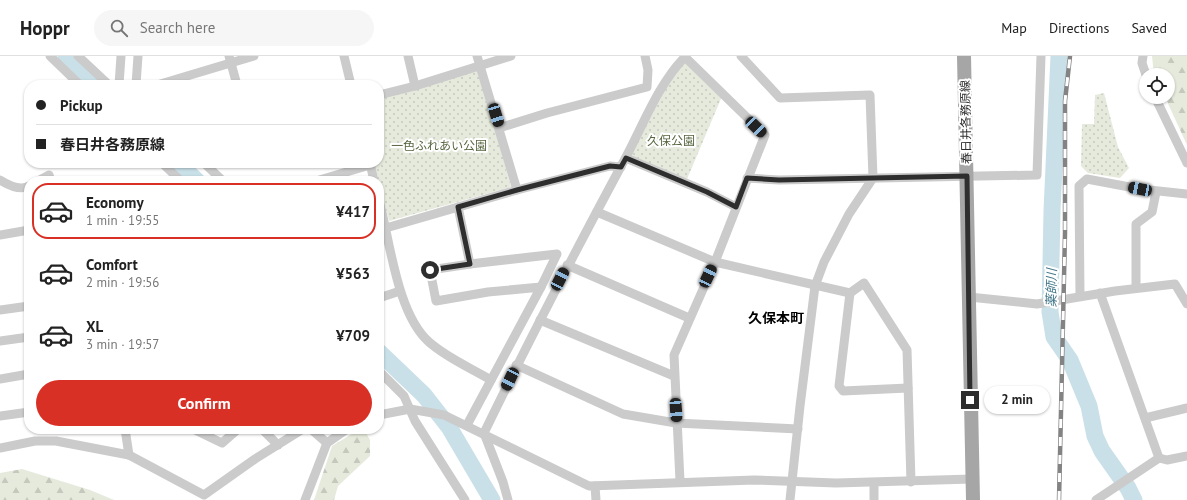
<!DOCTYPE html>
<html lang="en">
<head>
<meta charset="utf-8">
<style>
	body { margin:0; font-family:"PT Sans","Noto Sans JP",sans-serif; background:#f6f6f6; color:#222; height:100vh; display:flex; flex-direction:column; font-size:15px; white-space:nowrap }
	* { box-sizing:border-box; margin:0 }
	p { font-size:13px; color:#767676 }
	.icon { flex:none; width:22px; height:22px; fill:none; stroke:currentColor; stroke-width:2; stroke-linecap:round; stroke-linejoin:round }
	.map { position:relative; flex:1; overflow:hidden }
	.sheet { position:absolute; left:24px; top:120px; width:360px; height:258px; display:flex; flex-direction:column; background:#fff; border-radius:16px; box-shadow:0 1px 3px #0004 }
	.sheet>* { flex:none }
	.banner { position:absolute; left:24px; top:24px; width:360px; height:88px; border-radius:16px; box-shadow:0 1px 3px #0004; display:grid; align-content:center; height:88px; padding:0 12px; background:#fff }
	.controls { position:absolute; left:1139px; top:12px; display:grid; gap:8px }
	.controls a { display:grid; place-items:center; width:36px; height:36px; border-radius:50%; background:#fff; box-shadow:0 1px 3px #0004; font-size:20px }
	.end { position:absolute; width:18px; height:18px; margin:-9px; border:5px solid #2e2e2e; background:#fff; box-shadow:0 0 0 2px #fff }
	.from { border-radius:50% }
	.bubble { position:absolute; height:28px; border-radius:14px; background:#fff; box-shadow:0 1px 3px #0004; font-size:13px; font-weight:700; line-height:28px; text-align:center }
	.car { position:absolute; width:12px; height:24px; margin:-12px -6px; border-radius:5px; box-shadow:0 0 3px 1px #0007; background:linear-gradient(#222 24%,#8ab4d8 0 40%,#222 0 76%,#8ab4d8 0 86%,#222 0) }
	.banner b { display:flex; align-items:center; gap:14px; height:38px; font-size:15px }
	.banner b+b { border-top:1px solid #e0e0e0 }
	.banner i { width:10px; height:10px; background:#222 }
	ul { padding:7px 0 0; list-style:none }
	li { display:flex; align-items:center; gap:12px; height:56px; margin:0 8px 6px; padding:0 4px; border:2px solid transparent; border-radius:16px }
	li div { flex:1 }
	li b { display:block; font-size:15px }
	li em { font-style:normal; font-weight:700 }
	li.selected { border-color:#d93025 }
	li>.icon { width:36px; height:36px; stroke-width:1.5 }
	.primary-button { display:flex; gap:8px; margin-top:auto; padding:8px 12px }
	.primary-button a { flex:1; height:46px; border-radius:24px; background:#d93025; color:#fff; font-size:16px; font-weight:700; line-height:46px; text-align:center }
	header { display:flex; align-items:center; gap:24px; box-sizing:border-box; height:56px; padding:0 20px; background:#fff; border-bottom:1px solid #e0e0e0 }
	header strong { font-size:19px }
	nav { display:flex; gap:22px; margin-inline-start:auto; font-size:14px }
	.search { width:280px; height:36px; background:#f6f6f6; display:flex; align-items:center; gap:10px; box-sizing:border-box; padding:0 14px; border-radius:22px; color:#767676; font-size:15px }
	.map>svg:first-child { display:block }
	.forest { fill:url(#forest-firs) }
	.park { fill:url(#park-dots) }
	.lines { fill:none; stroke-linecap:round; stroke-linejoin:round }
	.river { stroke:#cae0e8; stroke-width:17 }
	.street { stroke:#cbcbcb; stroke-width:9 }
	.primary { stroke:#a6a6a6; stroke-width:14 }
	.rail-casing { stroke:#838383; stroke-width:4.5 }
	.rail { stroke:#fff; stroke-width:3; stroke-dasharray:9; stroke-linecap:butt }
	.route { stroke:#2e2e2e; stroke-width:5 }
	.labels { text-anchor:middle; stroke-width:4; stroke-linejoin:round; paint-order:stroke }
	.street-label { font-size:12px; fill:#2e2e2e; stroke:#fff }
	.park-label { font-size:12px; fill:#56653f; stroke:#fff }
	.water-label { font-size:13px; font-style:italic; fill:#437789; stroke:#fff }
	.quarter-label { font-size:14px; font-weight:bold; fill:#000; stroke:#fff }
</style>
</head>
<body>
<header>
<strong>Hoppr</strong>
<div class="search"><svg class="icon" aria-label="search" viewBox="0 0 24 24"><circle cx="10" cy="10" r="6"/><path d="M15 15l6 6"/></svg>Search here</div>
<nav><a>Map</a><a>Directions</a><a>Saved</a></nav>
</header>
<div class="map">
<svg width="1187" height="444" viewBox="0 0 1187 444">
	<defs>
		<pattern id="forest-firs" width="22" height="20" patternUnits="userSpaceOnUse"><rect width="22" height="20" fill="#e5eadc"/><path d="M5 1l3.5 6h-7zM16 11l3.5 6h-7z" fill="#c5c9bd"/></pattern>
		<pattern id="park-dots" width="8" height="8" patternUnits="userSpaceOnUse"><rect width="8" height="8" fill="#e5eadc"/><path d="M2 2h.1M6 6h.1" fill="none" stroke="#c5c9bd" stroke-width="1.8" stroke-linecap="round"/></pattern>
	</defs>
	<rect width="100%" height="100%" fill="#fff"/>
	<g class="forest">
		<polygon points="1152,0 1187,0 1187,89 1165,41 1168,41 1168,19 1154,19"/>
		<polygon points="360,373 364,373 370,384 370,400 338,430 334,444 314,444 332,390"/>
		<polygon points="22,413 90,434 114,444 0,444 0,417"/>
	</g>
	<g class="park">
		<polygon points="688,1 723,38 687,123 630,100 676,14"/>
		<polygon points="479,14 511,131 389,165 374,107 379,107 379,43"/>
		<polygon points="1104,37 1118,91 1129,112 1120,122 1088,117 1081,110 1082,68 1094,68 1095,39"/>
	</g>
	<g class="lines">
		<g class="river">
			<polyline points="66,0 96,29"/>
			<polyline points="1059,0 1052,155 1050,256 1054,281 1070,304 1077,321 1089,350 1095,380 1102,395 1128,432 1134,444"/>
			<polyline points="178,107 197,125"/>
			<polyline points="379,296 424,339 449,371 492,444"/>
		</g>
		<g class="street">
			<polyline points="50,0 80,29"/>
			<polyline points="78,0 109,29"/>
			<polyline points="229,0 237,29"/>
			<polyline points="344,0 351,29"/>
			<polyline points="408,0 415,30"/>
			<polyline points="477,0 517,134"/>
			<polyline points="741,0 780,42 870,39 873,122 849,158 824,206 815,230 800,350 790,444"/>
			<polyline points="1143,0 1142,7 1146,19"/>
			<polyline points="119,29 121,0"/>
			<polyline points="136,29 138,0"/>
			<polyline points="157,29 254,0"/>
			<polyline points="379,39 415,30 511,0"/>
			<polyline points="1155,41 1187,107"/>
			<polyline points="499,72 547,57 647,31 648,14 645,0"/>
			<polyline points="626,102 707,136 736,151"/>
			<polyline points="162,107 181,125"/>
			<polyline points="204,107 223,125"/>
			<polyline points="370,107 374,125"/>
			<polyline points="747,122 779,124 1037,119 1041,0"/>
			<path d="M0 124C8 129 20 135 29 130"/>
			<polyline points="38,125 49,119 51,125"/>
			<polyline points="316,125 370,109"/>
			<path d="M379 144C390 185 397 258 429 286 447 302 471 312 491 324"/>
			<polyline points="458,151 470,208 430,214 436,245 488,236 541,231 467,369"/>
			<polyline points="597,156 715,206 850,237 864,227 907,294 911,426"/>
			<polyline points="379,174 517,134 610,110 621,111"/>
			<polyline points="0,179 29,174"/>
			<polyline points="470,208 557,198 541,231"/>
			<polyline points="567,209 689,262"/>
			<polyline points="1136,232 1136,168 1152,156 1156,136"/>
			<polyline points="850,237 839,330 843,335 908,332"/>
			<polyline points="1100,237 1159,402"/>
			<polyline points="1080,240 1079,130 1087,123 1140,133 1187,138"/>
			<polyline points="969,241 1037,248 1115,235 1175,228 1187,248"/>
			<polyline points="379,242 400,235"/>
			<polyline points="0,254 29,250"/>
			<polyline points="540,264 674,320"/>
			<polyline points="0,285 29,281"/>
			<polyline points="516,309 623,358 676,367 798,373"/>
			<polyline points="379,315 404,340 415,365 465,444"/>
			<polyline points="0,323 29,318"/>
			<polyline points="379,359 410,353 444,359 589,430 754,424 836,427 972,423"/>
			<polyline points="0,360 29,356"/>
			<polyline points="1145,362 1187,352"/>
			<polyline points="125,373 129,399"/>
			<polyline points="193,373 222,387 238,373"/>
			<polyline points="262,373 278,389"/>
			<polyline points="311,373 327,387 347,373"/>
			<polyline points="0,392 35,385 56,385 129,399 204,439 255,403 303,373"/>
			<polyline points="680,425 674,299 715,206 765,79 685,1"/>
			<polyline points="874,427 874,444"/>
			<polyline points="595,430 596,444"/>
			<polyline points="305,444 327,387"/>
			<path d="M508 444 503 426 484 377C529 284 577 192 626 101 643 69 660 25 686 0"/>
			<polyline points="1096,444 1159,402 1167,404 1187,400"/>
		</g>
		<polyline class="primary" points="964,0 973,444"/>
		<defs>
			<polyline id="rail" points="1059,444 1065,177 1065,45 1070,0"/>
		</defs>
		<use href="#rail" class="rail-casing"/>
		<use href="#rail" class="rail"/>
	</g>
	<g class="lines">
		<polyline class="route" points="430,214 470,208 458,151 517,134 610,110 621,111 626,102 707,136 736,151 747,122 779,124 967,120 970,344"/>
	</g>
	<g class="labels">
		<g class="street-label">
			<text transform="translate(966 66) rotate(-91)" y="4">春日井各務原線</text>
		</g>
		<g class="park-label">
			<text x="671" y="89">久保公園</text>
			<text x="439" y="94">一色ふれあい公園</text>
		</g>
		<g class="water-label">
			<text transform="translate(1051 232) rotate(-89)" y="5">薬師川</text>
		</g>
		<g class="quarter-label">
			<text x="776" y="267">久保本町</text>
		</g>
	</g>
</svg>
<div class="controls">
<a><svg class="icon" aria-label="locate" viewBox="0 0 24 24"><circle cx="12" cy="12" r="6"/><path d="M12 2v4M12 18v4M2 12h4M18 12h4"/></svg></a>
</div>
<i class="end from" style="left:430px;top:214px"></i>
<i class="end" style="left:970px;top:344px"></i>
<div class="bubble" style="left:984px;top:330px;width:66px">2 min</div>
<i class="car" style="left:496px;top:59px;rotate:163deg"></i>
<i class="car" style="left:756px;top:71px;rotate:134deg"></i>
<i class="car" style="left:1140px;top:133px;rotate:281deg"></i>
<i class="car" style="left:708px;top:220px;rotate:25deg"></i>
<i class="car" style="left:560px;top:223px;rotate:27deg"></i>
<i class="car" style="left:510px;top:323px;rotate:206deg"></i>
<i class="car" style="left:676px;top:354px;rotate:176deg"></i>
<div class="banner">
<b><i class="from"></i>Pickup</b>
<b><i></i>春日井各務原線</b>
</div>
<section class="sheet">
<ul>
<li class="selected"><svg class="icon" aria-label="car" viewBox="0 0 24 24"><path d="M5 17H2v-5l4-1 3-4h7l3 4 3 1v5h-3M9 17h6M6 11h13"/><circle cx="7" cy="17" r="2"/><circle cx="17" cy="17" r="2"/></svg><div><b>Economy</b><p>1 min · 19:55</p></div><em>¥417</em></li>
<li><svg class="icon" aria-label="car" viewBox="0 0 24 24"><path d="M5 17H2v-5l4-1 3-4h7l3 4 3 1v5h-3M9 17h6M6 11h13"/><circle cx="7" cy="17" r="2"/><circle cx="17" cy="17" r="2"/></svg><div><b>Comfort</b><p>2 min · 19:56</p></div><em>¥563</em></li>
<li><svg class="icon" aria-label="car" viewBox="0 0 24 24"><path d="M5 17H2v-5l4-1 3-4h7l3 4 3 1v5h-3M9 17h6M6 11h13"/><circle cx="7" cy="17" r="2"/><circle cx="17" cy="17" r="2"/></svg><div><b>XL</b><p>3 min · 19:57</p></div><em>¥709</em></li>
</ul>
<div class="primary-button"><a>Confirm</a></div>
</section>
</div>
</body>
</html>
